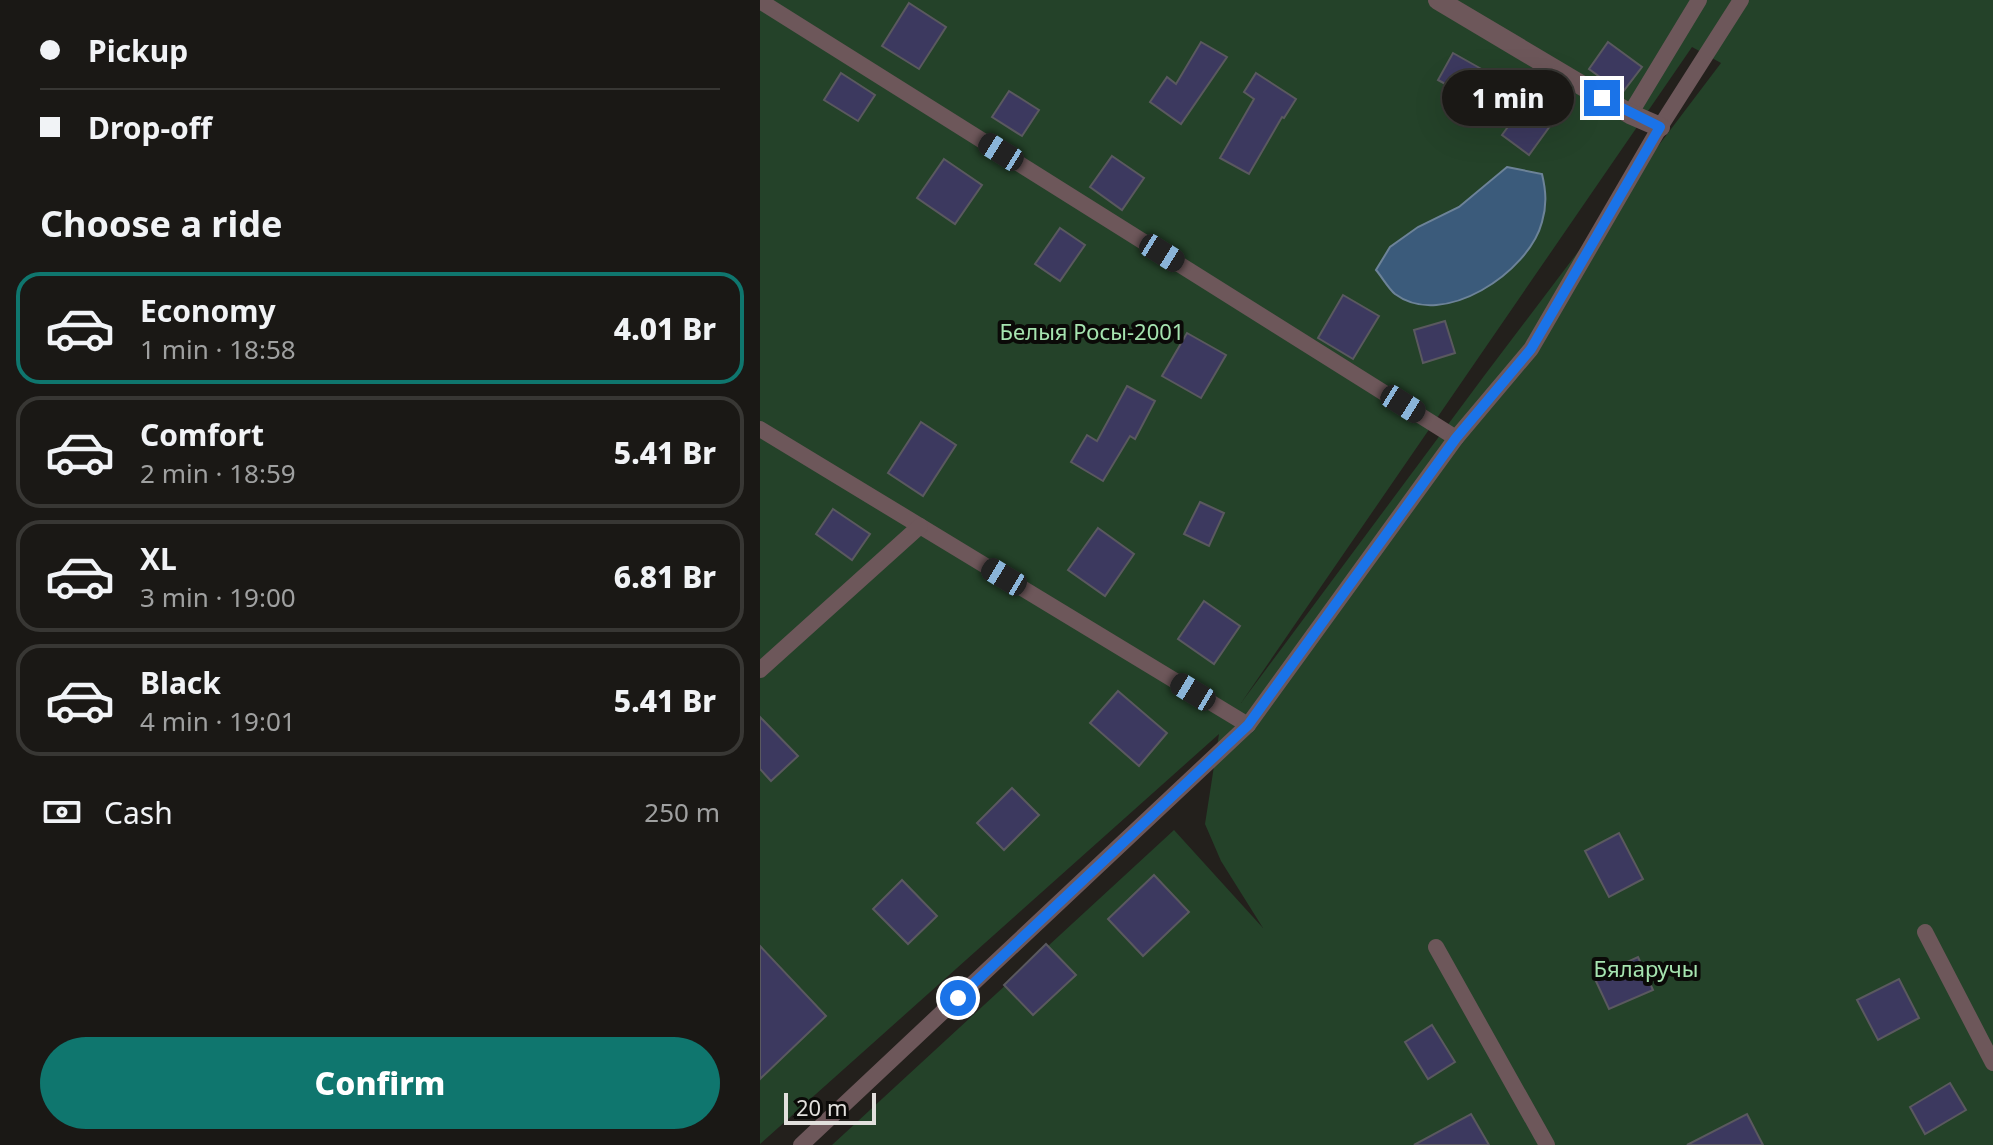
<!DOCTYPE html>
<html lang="en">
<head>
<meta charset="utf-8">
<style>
	body { margin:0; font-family:"Noto Sans",sans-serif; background:#272522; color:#f1f3f6; height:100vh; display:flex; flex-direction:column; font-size:30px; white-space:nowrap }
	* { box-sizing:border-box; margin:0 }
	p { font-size:26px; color:#9fa0a0 }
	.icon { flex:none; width:44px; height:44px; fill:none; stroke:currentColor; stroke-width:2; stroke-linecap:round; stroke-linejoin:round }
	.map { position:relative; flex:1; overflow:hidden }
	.side { display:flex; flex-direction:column; background:#1a1815; width:760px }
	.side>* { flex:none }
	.guide { display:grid; align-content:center; height:176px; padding:0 40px; background:#1a1815 }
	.scale { position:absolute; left:24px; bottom:20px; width:92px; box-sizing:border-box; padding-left:8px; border:4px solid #e2e0dd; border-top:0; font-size:22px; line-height:28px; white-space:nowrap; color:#e2e0dd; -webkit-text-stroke:6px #0b0a08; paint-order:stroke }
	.end { position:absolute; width:36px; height:36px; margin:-18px; border:10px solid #1a73e8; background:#fff; box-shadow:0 0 0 4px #fff }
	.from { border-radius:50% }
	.bubble { position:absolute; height:56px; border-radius:28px; background:#1a1815; box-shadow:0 8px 32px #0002,0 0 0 2px #383734; font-size:26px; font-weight:800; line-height:56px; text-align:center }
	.car { position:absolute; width:24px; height:48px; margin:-24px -12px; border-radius:10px; box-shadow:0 0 6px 2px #0007; background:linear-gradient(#222 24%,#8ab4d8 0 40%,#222 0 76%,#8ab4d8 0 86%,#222 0) }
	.guide b { display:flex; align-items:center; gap:28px; height:76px; font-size:30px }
	.guide b+b { border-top:2px solid #383734 }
	.guide i { width:20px; height:20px; background:#f1f3f6 }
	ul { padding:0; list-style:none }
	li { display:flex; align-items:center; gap:24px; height:112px; margin:0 16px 12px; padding:0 24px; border:4px solid #383734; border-radius:24px }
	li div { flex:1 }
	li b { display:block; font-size:30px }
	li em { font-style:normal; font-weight:800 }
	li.current { border-color:#0f766e }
	li>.icon { width:72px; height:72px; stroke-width:1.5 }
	h2 { padding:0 40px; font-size:36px; line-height:96px }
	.pay { display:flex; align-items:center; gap:20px; height:88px; padding:0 40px; font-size:30px }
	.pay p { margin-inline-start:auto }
	.action { display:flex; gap:16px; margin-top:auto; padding:16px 40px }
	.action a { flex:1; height:92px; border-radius:48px; background:#0f766e; color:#fff; font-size:32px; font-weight:800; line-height:92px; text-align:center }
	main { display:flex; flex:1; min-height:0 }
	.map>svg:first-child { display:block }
	.green { fill:#244229; fill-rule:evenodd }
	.water { fill:#3b5b7b; stroke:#6d8398; stroke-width:2 }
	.building { fill:#3c395f; stroke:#5a595f; stroke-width:2 }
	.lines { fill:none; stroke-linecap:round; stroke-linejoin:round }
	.lane { stroke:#6d575a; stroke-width:16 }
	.street { stroke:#6d575a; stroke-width:20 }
	.route { stroke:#1a73e8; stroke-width:10 }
	.labels { text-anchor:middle; stroke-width:8; stroke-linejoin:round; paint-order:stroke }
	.park-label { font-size:22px; fill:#a6e4b0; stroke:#0b0a08 }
</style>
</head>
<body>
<main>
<section class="side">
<div class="guide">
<b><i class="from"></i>Pickup</b>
<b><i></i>Drop-off</b>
</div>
<h2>Choose a ride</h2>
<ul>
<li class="current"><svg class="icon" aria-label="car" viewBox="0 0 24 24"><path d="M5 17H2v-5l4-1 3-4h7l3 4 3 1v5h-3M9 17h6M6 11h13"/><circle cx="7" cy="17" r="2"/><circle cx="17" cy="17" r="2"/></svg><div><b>Economy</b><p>1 min · 18:58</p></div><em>4.01 Br</em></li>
<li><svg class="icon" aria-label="car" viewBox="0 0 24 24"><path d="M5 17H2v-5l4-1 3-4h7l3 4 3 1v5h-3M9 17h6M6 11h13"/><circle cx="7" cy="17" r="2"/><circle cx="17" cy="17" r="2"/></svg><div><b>Comfort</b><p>2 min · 18:59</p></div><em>5.41 Br</em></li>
<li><svg class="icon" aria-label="car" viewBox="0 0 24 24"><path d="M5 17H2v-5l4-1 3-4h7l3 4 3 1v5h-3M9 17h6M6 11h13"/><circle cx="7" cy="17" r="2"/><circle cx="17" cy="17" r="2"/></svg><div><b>XL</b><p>3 min · 19:00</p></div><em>6.81 Br</em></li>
<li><svg class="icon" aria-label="car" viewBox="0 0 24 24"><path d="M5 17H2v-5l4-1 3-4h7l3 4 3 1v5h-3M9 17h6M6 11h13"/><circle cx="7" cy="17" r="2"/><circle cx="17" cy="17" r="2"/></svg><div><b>Black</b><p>4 min · 19:01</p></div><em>5.41 Br</em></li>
</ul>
<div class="pay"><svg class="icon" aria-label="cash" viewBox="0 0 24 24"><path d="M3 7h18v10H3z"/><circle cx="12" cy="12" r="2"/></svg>Cash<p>250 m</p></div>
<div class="action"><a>Confirm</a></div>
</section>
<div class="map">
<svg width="1233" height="1145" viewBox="0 0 1233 1145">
	<rect width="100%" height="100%" fill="#23201c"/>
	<path class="green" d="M0 0H1233V1145H72L414 830 503 928 461 861 445 824 459 734 0 1144ZM932 47 961 63 724 376 481 703Z"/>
	<path class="water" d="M747 167 782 174C786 191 787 205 782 222 769 272 683 330 635 294 628 288 622 277 616 270L630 247 658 227 699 207Z"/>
	<g class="building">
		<polygon points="149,3 186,27 159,69 122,46"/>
		<polygon points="441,42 467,57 421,124 390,102 407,77 416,84"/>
		<polygon points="848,42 882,67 862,93 829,69"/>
		<polygon points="693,53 725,71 709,97 678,80"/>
		<polygon points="81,73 115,95 98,121 64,100"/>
		<polygon points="496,73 536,99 524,118 522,117 489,174 460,158 494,99 484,92"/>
		<polygon points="249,91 279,110 262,136 232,117"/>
		<polygon points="771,95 798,115 769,155 742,135"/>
		<polygon points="352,156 384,178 362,210 330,187"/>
		<polygon points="184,159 222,185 195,224 157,198"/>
		<polygon points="300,228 325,245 300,281 275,264"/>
		<polygon points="583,295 619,316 593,359 558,338"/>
		<polygon points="685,321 695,353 663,363 654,330"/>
		<polygon points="427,333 466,355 441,398 402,376"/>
		<polygon points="367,386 395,401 375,439 370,436 343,481 311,462 327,435 337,441"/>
		<polygon points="161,422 196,445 163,496 128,473"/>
		<polygon points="440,502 464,513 449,546 424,534"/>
		<polygon points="73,509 110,534 92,560 56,534"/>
		<polygon points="338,528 374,554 345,596 308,570"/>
		<polygon points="444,601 480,626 454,664 418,639"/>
		<polygon points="358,691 407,733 379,766 330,723"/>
		<polygon points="0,717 38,756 11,781 0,769"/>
		<polygon points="252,788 279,815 244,850 217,823"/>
		<polygon points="859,833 883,879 849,897 825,851"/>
		<polygon points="394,875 429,912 383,956 348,919"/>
		<polygon points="142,880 177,916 148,944 113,909"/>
		<polygon points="286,944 316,975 273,1015 244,985"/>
		<polygon points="0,946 66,1016 0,1079"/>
		<polygon points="878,957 893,990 849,1009 834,977"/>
		<polygon points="1139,979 1159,1018 1118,1040 1097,1000"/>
		<polygon points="672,1025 695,1062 668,1079 645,1042"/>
		<polygon points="1190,1083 1206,1110 1165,1134 1150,1107"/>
		<polygon points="711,1114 729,1145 654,1145"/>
		<polygon points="987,1114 1003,1145 927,1145"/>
	</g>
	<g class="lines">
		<g class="lane">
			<polyline points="0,1 696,438"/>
			<polyline points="870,114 939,0"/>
			<polyline points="0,429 488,725"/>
			<polyline points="0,670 160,526"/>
			<polyline points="1165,932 1233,1063"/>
			<polyline points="676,947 787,1145"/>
			<polyline points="41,1145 488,725 696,438 771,349 900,127 981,0"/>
		</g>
		<polyline class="street" points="678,0 870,114 900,127"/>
	</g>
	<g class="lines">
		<polyline class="route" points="198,998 488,725 696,438 771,349 900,127 842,98"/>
	</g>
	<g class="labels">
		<g class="park-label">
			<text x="332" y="340">Белыя Росы-2001</text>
			<text x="886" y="977">Бяларучы</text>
		</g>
	</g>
</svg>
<div class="scale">20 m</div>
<i class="end from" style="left:198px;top:998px"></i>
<i class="end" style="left:842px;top:98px"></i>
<div class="bubble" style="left:682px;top:70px;width:132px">1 min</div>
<i class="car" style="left:241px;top:152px;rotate:302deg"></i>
<i class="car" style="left:402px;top:253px;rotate:122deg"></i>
<i class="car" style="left:643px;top:404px;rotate:122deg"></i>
<i class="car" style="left:244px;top:577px;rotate:301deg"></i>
<i class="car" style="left:433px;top:692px;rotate:301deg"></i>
</div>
</main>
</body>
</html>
